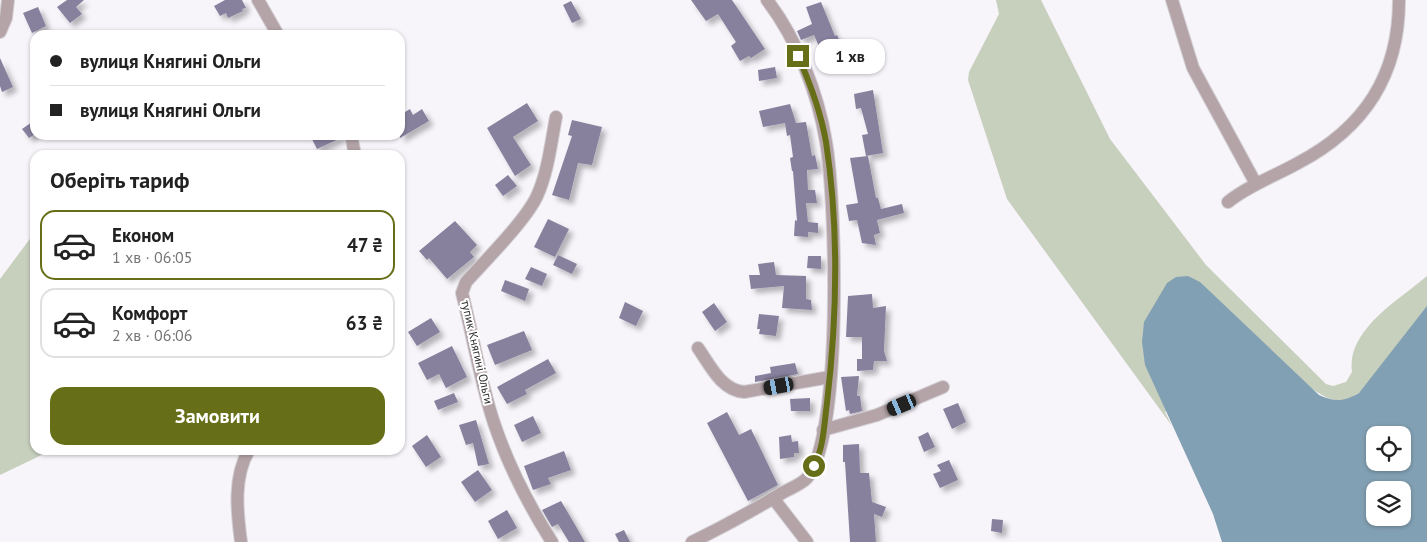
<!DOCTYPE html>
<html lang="uk">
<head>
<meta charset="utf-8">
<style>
	body { margin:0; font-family:"PT Sans",sans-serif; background:#f6f6f6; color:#222; height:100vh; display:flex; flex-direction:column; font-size:19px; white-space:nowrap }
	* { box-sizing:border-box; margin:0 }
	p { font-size:16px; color:#767676 }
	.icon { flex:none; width:28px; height:28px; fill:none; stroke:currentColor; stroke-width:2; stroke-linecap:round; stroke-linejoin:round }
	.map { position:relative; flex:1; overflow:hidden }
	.details { position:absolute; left:30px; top:150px; width:375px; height:305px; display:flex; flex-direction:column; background:#fff; border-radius:15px; box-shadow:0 1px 4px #0004 }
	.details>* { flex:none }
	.top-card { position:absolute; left:30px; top:30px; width:375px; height:110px; border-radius:15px; box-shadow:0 1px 4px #0004; display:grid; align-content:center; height:110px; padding:0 20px; background:#fff }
	.buttons { position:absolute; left:1366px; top:426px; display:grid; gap:10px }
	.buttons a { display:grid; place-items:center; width:45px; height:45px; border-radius:10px; background:#fff; box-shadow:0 1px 4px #0004; font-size:25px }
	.end { position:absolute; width:22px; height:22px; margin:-11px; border:6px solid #666f17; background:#fff; box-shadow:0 0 0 2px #fff }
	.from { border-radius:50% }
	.bubble { position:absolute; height:35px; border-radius:15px; background:#fff; box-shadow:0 1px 4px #0004; font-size:16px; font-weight:700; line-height:35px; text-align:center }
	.car { position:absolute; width:15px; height:30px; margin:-15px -8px; border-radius:6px; box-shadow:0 0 4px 1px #0007; background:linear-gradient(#222 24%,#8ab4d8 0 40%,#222 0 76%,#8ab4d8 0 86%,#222 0) }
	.top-card b { display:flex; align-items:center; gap:18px; height:48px; font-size:19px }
	.top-card b+b { border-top:1px solid #e0e0e0 }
	.top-card i { width:12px; height:12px; background:#222 }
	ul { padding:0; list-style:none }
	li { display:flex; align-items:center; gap:15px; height:70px; margin:0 10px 8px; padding:0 10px; border:2px solid #e0e0e0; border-radius:15px }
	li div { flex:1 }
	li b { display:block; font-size:19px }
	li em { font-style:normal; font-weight:700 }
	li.on { border-color:#666f17 }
	li>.icon { width:45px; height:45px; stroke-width:1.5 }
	h2 { padding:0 20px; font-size:22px; line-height:60px }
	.primary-button { display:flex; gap:10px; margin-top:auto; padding:10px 20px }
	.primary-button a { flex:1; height:58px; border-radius:15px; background:#666f17; color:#fff; font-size:20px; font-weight:700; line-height:58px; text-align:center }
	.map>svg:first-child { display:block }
	.green { fill:#c7cfbd }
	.water { fill:#82a0b3; fill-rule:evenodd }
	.building { fill:#88819e; filter:url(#shadow) }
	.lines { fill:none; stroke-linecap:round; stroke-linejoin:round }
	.minor-casing { stroke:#d3d0d5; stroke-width:14 }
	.minor { stroke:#b4a4a8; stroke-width:12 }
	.route { stroke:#666f17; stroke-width:6 }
	.labels { text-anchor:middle; stroke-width:4; stroke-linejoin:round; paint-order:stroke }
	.street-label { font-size:12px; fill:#2e2d2f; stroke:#fff }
</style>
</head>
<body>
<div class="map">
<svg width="1427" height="542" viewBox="0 0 1427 542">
	<defs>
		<filter id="shadow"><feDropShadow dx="4.5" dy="4.5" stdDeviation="2.5" flood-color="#0004"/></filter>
	</defs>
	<rect width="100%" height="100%" fill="#f7f4fa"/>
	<g class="green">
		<path d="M996 0H1041L1110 139 1206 265 1326 384 1333 386 1346 382 1352 372C1346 330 1399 300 1427 276V318L1359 393C1355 395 1350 399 1346 400 1319 406 1283 361 1265 344L1165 412 1172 426 1007 199 968 80 969 72 999 14Z"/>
		<polygon points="35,232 35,450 52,450 0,475 0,279"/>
	</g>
	<path class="water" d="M1188 276 1200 282 1319 395C1335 402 1344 402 1359 393L1427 306V542H1222L1213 514 1145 365 1142 342 1144 322 1167 283 1176 277ZM1375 435H1402V462H1375ZM1375 490H1402V518H1375Z"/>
	<g class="building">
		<polygon points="67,0 84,0 76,7 82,14 70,23 57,7"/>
		<polygon points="225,0 242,0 246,8 242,9 243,11 228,18 226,13 220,16 214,6"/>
		<polygon points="691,0 732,0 765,49 751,58 749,56 740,61 731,46 736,42 718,14 706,21"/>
		<polygon points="571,1 581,19 572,23 563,5"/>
		<polygon points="821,2 835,36 837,35 847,56 827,65 814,35 801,40 797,31 812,24 806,7"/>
		<polygon points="38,7 46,26 32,33 23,13"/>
		<polygon points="0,58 13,87 2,92 0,86"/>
		<polygon points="775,67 777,78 759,81 758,70"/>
		<polygon points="873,90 883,153 866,156 862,135 868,134 861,108 856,109 854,94"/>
		<polygon points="527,103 538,121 513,137 531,165 515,176 487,128"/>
		<polygon points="790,104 796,123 806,122 812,156 815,155 818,169 807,170 808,190 815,190 817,203 806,203 808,222 818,223 818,233 808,232 808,237 794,236 795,220 797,221 793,171 792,171 790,158 793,157 790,135 787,136 785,123 763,127 759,111"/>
		<polygon points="410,109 413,115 422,109 429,121 400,138 400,115"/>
		<polygon points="35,120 35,134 29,138 22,129"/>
		<polygon points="572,120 602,127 592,165 578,163 569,200 552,195 572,136 568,135"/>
		<polygon points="310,135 343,135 343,137 317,149"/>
		<polygon points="868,156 876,198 878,198 881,209 902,204 904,213 877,220 880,233 874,235 876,245 862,243 857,220 849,221 846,205 858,203 850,158"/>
		<polygon points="508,175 517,186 503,196 495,185"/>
		<polygon points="548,219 569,229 555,257 534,247"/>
		<polygon points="455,221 477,245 470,252 474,257 447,279 429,258 427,260 419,251"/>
		<polygon points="558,255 577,264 572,274 553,265"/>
		<polygon points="808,256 821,256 821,269 807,268"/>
		<polygon points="774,262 776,275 806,276 806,299 811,300 812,310 782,308 784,286 751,289 749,275 760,275 758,264"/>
		<polygon points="531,267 547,274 542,286 525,279"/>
		<polygon points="505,280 529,289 525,301 501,291"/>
		<polygon points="872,294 873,308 886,306 884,351 887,361 874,361 873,370 857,371 857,359 862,359 862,337 846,337 848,296"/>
		<polygon points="625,302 643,311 636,326 619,318"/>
		<polygon points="714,303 727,322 715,331 702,312"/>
		<polygon points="759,314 779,316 776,336 759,334 760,329 757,329"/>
		<polygon points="431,318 440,332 417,346 408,332"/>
		<polygon points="524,331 532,350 495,365 487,345"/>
		<polygon points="452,346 467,377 446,388 439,374 427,380 418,363"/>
		<polygon points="548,359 556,373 525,390 527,394 507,404 497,387"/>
		<polygon points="795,363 798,374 755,382 755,376 771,373 770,367"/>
		<polygon points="859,376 857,396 860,396 862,411 850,414 849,410 846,411 841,377"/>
		<polygon points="454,393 458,402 438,410 434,401"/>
		<polygon points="810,398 810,411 791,411 790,399"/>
		<polygon points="958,403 966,422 952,429 943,409"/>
		<polygon points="727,412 739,435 751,429 778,485 748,501 707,423"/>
		<polygon points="533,416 541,433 522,442 514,425"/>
		<polygon points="476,420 489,464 478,466 473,443 466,445 459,425"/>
		<polygon points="928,432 935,447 924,452 918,437"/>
		<polygon points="427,435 441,457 426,467 412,446"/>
		<polygon points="791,435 792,442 798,441 799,453 794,453 794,457 780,459 779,437"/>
		<polygon points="859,444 860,473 869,473 872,502 886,507 882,517 874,514 876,542 850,542 845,462 843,462 843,445"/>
		<polygon points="564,451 571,470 548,478 551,484 533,490 524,466"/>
		<polygon points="949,460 958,480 940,488 933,474 941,471 937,465"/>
		<polygon points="478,470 492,490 475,502 461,482"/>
		<polygon points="561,501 574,523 585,542 569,542 558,524 552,527 542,510"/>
		<polygon points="507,510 517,528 498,539 488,521"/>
		<polygon points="992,519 1003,520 1002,533 991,531"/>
		<polygon points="624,530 630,542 619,542 615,534"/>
	</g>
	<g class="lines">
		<defs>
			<g id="minor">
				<polyline points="258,0 278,35"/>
				<polyline points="1172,0 1193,68 1256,184"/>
				<polyline points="0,32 6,18 8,0"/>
				<polyline points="351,135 355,155"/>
				<path d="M1228 202C1249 185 1275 176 1298 163 1365 128 1399 75 1399 0"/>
				<path d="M698 348C710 365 721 390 744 392L830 377"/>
				<polyline points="823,430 877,415 943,387"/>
				<polyline points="773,498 807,542"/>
				<path d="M241 542C237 512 233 477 249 450"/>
				<path d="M552 542C528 504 508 465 494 423 480 381 473 336 462 293L466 282C485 261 526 220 537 196 548 172 551 143 556 117"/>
				<path d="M692 542C723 527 752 511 782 493 789 489 802 484 807 478 843 434 836 201 826 142 818 93 797 39 767 0"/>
			</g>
		</defs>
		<use href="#minor" class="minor-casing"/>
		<use href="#minor" class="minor"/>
	</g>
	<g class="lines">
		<path class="route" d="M798 56C810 83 821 113 826 142 839 227 837 318 827 403 824 425 824 446 814 466"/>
	</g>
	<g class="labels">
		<g class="street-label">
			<text transform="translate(477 352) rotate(77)" y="4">тупик Княгині Ольги</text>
		</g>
	</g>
</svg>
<div class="buttons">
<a><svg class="icon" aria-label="locate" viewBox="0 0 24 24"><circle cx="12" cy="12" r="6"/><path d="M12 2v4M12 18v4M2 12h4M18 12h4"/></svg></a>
<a><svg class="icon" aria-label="layers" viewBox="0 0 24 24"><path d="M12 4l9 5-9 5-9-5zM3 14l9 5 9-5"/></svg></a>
</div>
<i class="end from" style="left:814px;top:466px"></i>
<i class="end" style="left:798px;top:56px"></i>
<div class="bubble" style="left:815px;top:39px;width:70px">1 хв</div>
<i class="car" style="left:779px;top:386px;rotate:260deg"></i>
<i class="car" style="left:902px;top:405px;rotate:247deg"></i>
<div class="top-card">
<b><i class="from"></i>вулиця Княгині Ольги</b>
<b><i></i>вулиця Княгині Ольги</b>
</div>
<section class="details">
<h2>Оберіть тариф</h2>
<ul>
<li class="on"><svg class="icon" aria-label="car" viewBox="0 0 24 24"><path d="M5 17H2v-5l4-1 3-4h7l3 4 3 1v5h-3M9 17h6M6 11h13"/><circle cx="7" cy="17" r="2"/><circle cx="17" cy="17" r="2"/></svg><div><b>Економ</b><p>1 хв · 06:05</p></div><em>47 ₴</em></li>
<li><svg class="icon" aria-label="car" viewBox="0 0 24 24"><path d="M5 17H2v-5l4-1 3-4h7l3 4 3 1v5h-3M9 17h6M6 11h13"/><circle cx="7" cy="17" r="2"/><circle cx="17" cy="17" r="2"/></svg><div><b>Комфорт</b><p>2 хв · 06:06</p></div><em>63 ₴</em></li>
</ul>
<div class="primary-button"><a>Замовити</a></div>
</section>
</div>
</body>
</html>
